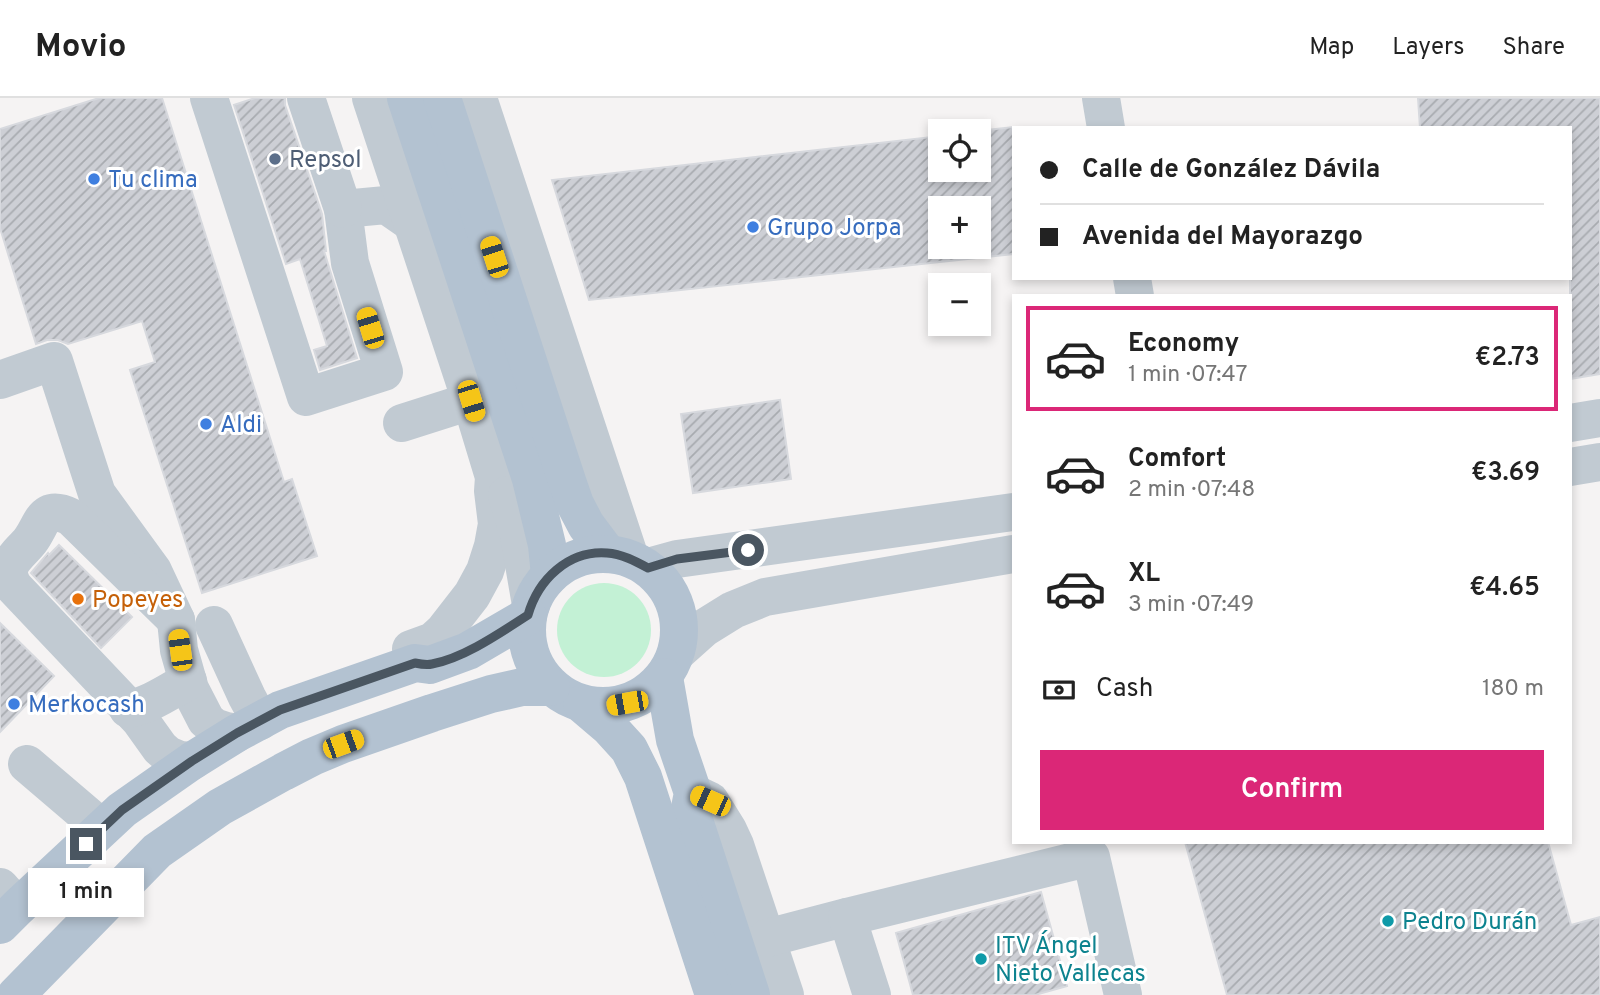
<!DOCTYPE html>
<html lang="en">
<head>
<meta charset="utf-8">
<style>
	body { margin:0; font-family:Overpass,sans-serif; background:#f2f2f2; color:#222; height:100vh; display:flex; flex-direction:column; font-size:26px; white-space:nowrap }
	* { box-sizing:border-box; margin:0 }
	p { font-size:23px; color:#767676 }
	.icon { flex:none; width:38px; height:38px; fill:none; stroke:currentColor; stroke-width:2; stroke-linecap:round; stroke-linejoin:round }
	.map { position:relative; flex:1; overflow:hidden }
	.side { position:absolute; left:1012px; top:196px; width:560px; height:550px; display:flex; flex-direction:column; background:#fff; border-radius:0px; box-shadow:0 4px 10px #0003 }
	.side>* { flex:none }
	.top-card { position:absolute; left:1012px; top:28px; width:560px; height:154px; border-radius:0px; box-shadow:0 4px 10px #0003; display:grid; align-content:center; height:154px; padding:0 28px; background:#fff }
	.buttons { position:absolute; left:928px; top:21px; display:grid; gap:14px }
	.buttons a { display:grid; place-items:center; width:63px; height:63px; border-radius:0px; background:#fff; box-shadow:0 4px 10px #0003; font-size:35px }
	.end { position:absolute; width:32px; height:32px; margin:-16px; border:9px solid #4a5661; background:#fff; box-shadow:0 0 0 4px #fff }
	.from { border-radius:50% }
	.bubble { position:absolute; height:49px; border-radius:0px; background:#fff; box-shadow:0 4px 10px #0003; font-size:23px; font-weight:600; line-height:49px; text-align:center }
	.car { position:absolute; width:21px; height:42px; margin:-21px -10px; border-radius:9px; box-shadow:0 0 5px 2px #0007; background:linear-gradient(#f5c518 24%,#345 0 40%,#f5c518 0 76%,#345 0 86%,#f5c518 0) }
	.top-card b { display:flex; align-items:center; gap:24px; height:66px; font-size:26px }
	.top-card b+b { border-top:2px solid #e0e0e0 }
	.top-card i { width:18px; height:18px; background:#222 }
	ul { padding:12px 0 0; list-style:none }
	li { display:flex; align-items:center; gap:21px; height:105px; margin:0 14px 10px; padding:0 14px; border:4px solid transparent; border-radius:0px }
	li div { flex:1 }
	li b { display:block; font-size:26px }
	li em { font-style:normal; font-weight:600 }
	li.selected { border-color:#db2777 }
	li>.icon { width:63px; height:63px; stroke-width:1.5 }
	.pay { display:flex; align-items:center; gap:18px; height:77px; padding:0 28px; font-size:26px }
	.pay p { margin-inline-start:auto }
	.action { display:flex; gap:14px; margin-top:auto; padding:14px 28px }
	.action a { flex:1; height:80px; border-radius:0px; background:#db2777; color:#fff; font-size:28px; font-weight:600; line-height:80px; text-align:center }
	header { display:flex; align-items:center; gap:42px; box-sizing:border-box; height:98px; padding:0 35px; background:#fff; border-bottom:2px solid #e0e0e0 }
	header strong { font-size:33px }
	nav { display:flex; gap:38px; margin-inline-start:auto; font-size:24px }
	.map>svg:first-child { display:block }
	.grass { fill:#c3f1d5 }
	.building { fill:url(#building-hatch); stroke:#d7d9de; stroke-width:2; fill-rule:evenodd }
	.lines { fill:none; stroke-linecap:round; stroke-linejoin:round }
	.minor { stroke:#c1cad2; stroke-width:38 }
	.major { stroke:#b3c2d1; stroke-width:38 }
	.route { stroke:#4a5661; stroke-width:9 }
	.service-dot { fill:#5c6f8a; stroke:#fff; stroke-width:2.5 }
	.shop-dot { fill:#3f7fe0; stroke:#fff; stroke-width:2.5 }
	.food-dot { fill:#e8710a; stroke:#fff; stroke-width:2.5 }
	.culture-dot { fill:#0f9aa8; stroke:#fff; stroke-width:2.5 }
	.labels { text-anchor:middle; stroke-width:6; stroke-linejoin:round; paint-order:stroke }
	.service-label { font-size:24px; fill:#4e5e75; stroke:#fff; text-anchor:start }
	.shop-label { font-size:24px; fill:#366cbe; stroke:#fff; text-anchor:start }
	.food-label { font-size:24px; fill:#c56008; stroke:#fff; text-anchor:start }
	.culture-label { font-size:24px; fill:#0d838f; stroke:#fff; text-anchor:start }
</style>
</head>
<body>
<header>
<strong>Movio</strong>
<nav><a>Map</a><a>Layers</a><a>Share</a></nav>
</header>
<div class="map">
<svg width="1600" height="897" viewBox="0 0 1600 897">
	<defs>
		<pattern id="building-hatch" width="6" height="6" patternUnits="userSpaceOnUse" patternTransform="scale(1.75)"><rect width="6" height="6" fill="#cdcfd5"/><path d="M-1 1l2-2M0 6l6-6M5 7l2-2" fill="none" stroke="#a8abb0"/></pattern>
	</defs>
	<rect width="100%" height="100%" fill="#f5f3f3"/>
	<circle class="grass" cx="604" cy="532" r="47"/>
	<g class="building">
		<polygon points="99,0 162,0 284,384 292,381 317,458 202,495 130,272 155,264 142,223 68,246 58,242 47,242 36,246 0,130 0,31"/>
		<polygon points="255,0 285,0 285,7 322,116 326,153 324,153 357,260 320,272 314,252 327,248 300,161 286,166 234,7"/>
		<polygon points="1418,0 1600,0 1600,276 1570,281 1570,30 1420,30"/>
		<path d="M1013 29V156L589 202 552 82 940 38V72H978V33ZM940 110H978V149H940Z"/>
		<polygon points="780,302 791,381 693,395 681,316"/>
		<polygon points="59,447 132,519 101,550 31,475 48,455 49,457"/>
		<polygon points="0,525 54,578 0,634"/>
		<polygon points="1185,744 1548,744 1571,827 1600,819 1600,897 1227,897"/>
		<polygon points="1041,794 1067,888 1035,897 913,897 896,835"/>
	</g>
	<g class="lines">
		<g class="minor">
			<polyline points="209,0 306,299 384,274 350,165 343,111 386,107 412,125"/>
			<polyline points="306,0 343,111"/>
			<polyline points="371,0 471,303 494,379 493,393 497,426 493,448 485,473 472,497 444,533 433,543 411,551"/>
			<polyline points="478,0 630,460"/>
			<polyline points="1101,0 1106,30"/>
			<polyline points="1132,180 1135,198"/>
			<polyline points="0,282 54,263 97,396 153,473 176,522 179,552 190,591 206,622 214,629 226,633 237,635"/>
			<polyline points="402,325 471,303"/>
			<polyline points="1570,325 1600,320"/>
			<polyline points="1570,369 1600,364"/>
			<polyline points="507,397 519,437 531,507"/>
			<polyline points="648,469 677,461 1013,414"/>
			<path d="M176 522 71 419C42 405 43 426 30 443 18 458 0 467 14 489L140 622 160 650 168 657 180 662 192 663"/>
			<polyline points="214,527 247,599 260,623"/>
			<polyline points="676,555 704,530 733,512 765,499 1013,456"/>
			<path d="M128 611C150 607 168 594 188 583"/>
			<polyline points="27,666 102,730"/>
			<polyline points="693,695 710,703 728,732 735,747 785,897"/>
			<polyline points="0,789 18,809"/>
			<polyline points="767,840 847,819"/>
			<polyline points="872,897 847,819 1091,759 1123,897"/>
		</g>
		<g class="major">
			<polyline points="406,0 531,381 547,447 550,477"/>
			<polyline points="442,0 567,383 575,406 586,427 607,455"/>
			<circle cx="603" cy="532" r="76"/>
			<polyline points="664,579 675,642 693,695 690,710 751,897"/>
			<polyline points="582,606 609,629 629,651 643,679 714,897"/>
			<polyline points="0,827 18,809 122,712 192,663 237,635 280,612 415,565 430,567 468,553 528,518"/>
			<polyline points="16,897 157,753 220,709 283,674 312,659 343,646 432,615 491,596 522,589 551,589"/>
		</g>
	</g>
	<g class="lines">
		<path class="route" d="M86 746 122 712 192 663 237 635 280 612 415 565C420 566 427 567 432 566 464 560 500 535 528 517 538 482 568 452 607 455 622 456 635 463 648 470L677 461 748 452"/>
	</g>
	<circle class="service-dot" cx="275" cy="61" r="7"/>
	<g class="shop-dot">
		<circle cx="94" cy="81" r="7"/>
		<circle cx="753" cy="129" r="7"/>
		<circle cx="206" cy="326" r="7"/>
		<circle cx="14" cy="606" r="7"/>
	</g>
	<circle class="food-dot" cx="78" cy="501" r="7"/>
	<g class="culture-dot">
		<circle cx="1388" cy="823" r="7"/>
		<circle cx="981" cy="861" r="7"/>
	</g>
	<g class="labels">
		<g class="service-label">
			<text x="289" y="69">Repsol</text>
		</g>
		<g class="shop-label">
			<text x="108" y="89">Tu clima</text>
			<text x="767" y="137">Grupo Jorpa</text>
			<text x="220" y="334">Aldi</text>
			<text x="28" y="614">Merkocash</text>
		</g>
		<g class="food-label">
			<text x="92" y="509">Popeyes</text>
		</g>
		<g class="culture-label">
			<text x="1402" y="831">Pedro Durán</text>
			<text x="995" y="855">ITV Ángel<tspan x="995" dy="28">Nieto Vallecas</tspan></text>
		</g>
	</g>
</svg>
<div class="buttons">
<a><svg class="icon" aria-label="locate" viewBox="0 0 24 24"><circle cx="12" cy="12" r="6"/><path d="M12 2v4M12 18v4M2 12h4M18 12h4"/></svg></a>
<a>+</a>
<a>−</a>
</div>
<i class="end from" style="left:748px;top:452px"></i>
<i class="end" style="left:86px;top:746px"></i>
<div class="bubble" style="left:28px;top:770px;width:116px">1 min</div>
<i class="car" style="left:494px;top:159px;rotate:342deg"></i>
<i class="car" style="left:370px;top:230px;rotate:343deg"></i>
<i class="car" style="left:471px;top:303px;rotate:163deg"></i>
<i class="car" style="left:180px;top:552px;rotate:352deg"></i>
<i class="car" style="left:627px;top:605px;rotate:260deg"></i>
<i class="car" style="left:343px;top:646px;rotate:70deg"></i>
<i class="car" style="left:710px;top:703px;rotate:294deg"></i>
<div class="top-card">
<b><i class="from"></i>Calle de González Dávila</b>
<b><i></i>Avenida del Mayorazgo</b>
</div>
<section class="side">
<ul>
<li class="selected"><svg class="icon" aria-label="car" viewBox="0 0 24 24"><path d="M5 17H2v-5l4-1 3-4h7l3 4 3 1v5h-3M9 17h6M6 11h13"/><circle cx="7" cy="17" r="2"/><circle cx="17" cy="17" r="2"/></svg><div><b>Economy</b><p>1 min · 07:47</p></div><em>€2.73</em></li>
<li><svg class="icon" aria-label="car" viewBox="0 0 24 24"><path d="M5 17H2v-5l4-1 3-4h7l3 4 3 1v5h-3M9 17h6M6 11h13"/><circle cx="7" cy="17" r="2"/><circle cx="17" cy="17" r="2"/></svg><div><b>Comfort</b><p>2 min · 07:48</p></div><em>€3.69</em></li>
<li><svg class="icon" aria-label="car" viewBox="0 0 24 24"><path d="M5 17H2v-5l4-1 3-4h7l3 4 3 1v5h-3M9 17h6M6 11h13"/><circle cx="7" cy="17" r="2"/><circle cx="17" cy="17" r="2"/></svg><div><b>XL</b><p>3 min · 07:49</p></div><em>€4.65</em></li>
</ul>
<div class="pay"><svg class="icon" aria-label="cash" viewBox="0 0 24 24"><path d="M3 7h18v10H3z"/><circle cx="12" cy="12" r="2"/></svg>Cash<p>180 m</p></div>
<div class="action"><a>Confirm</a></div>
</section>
</div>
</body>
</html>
